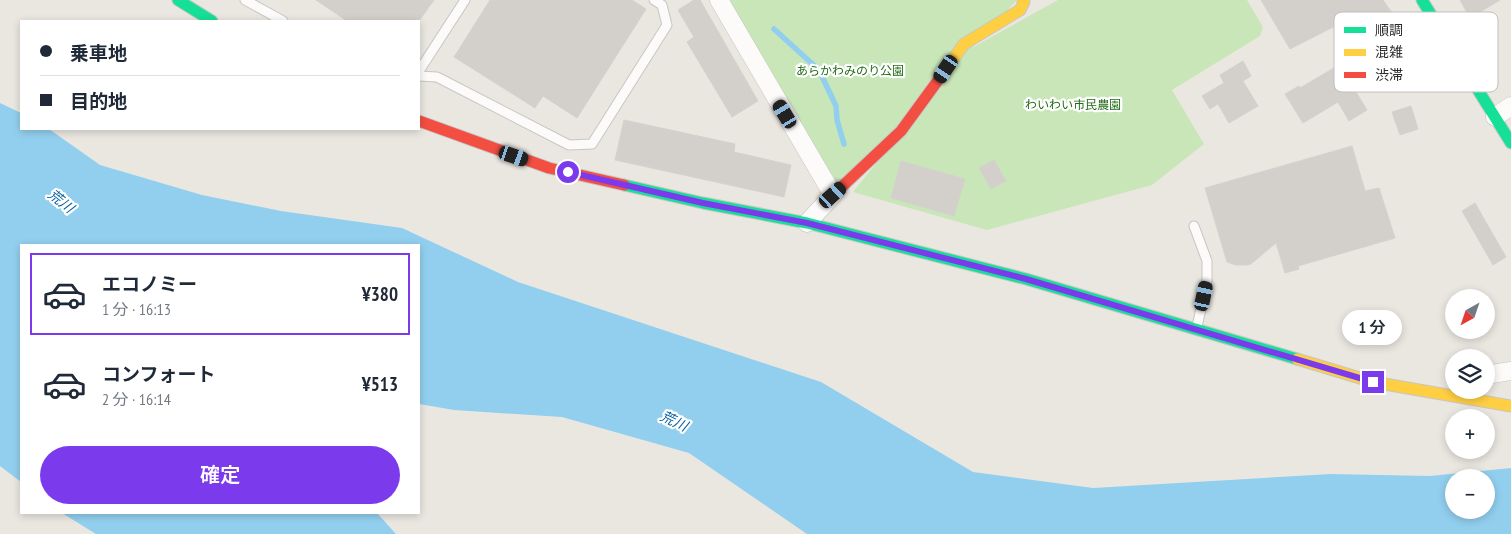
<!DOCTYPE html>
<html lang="ja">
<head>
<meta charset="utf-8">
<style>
	body { margin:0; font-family:"PT Sans Narrow","Noto Sans JP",sans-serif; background:#f6f6f7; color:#1f2937; height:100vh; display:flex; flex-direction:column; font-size:19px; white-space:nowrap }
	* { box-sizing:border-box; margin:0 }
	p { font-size:16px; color:#747a83 }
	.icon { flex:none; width:28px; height:28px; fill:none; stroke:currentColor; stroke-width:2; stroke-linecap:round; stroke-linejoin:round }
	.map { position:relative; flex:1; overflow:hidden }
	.sheet { position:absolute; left:20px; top:244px; width:400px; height:270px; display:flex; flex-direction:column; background:#fff; border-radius:0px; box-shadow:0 2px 8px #0003 }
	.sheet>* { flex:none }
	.guide { position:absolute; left:20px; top:20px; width:400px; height:110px; border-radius:0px; box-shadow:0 2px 8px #0003; display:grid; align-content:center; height:110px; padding:0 20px; background:#fff }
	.needle { width:32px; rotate:220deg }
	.controls { position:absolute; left:1445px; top:289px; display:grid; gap:10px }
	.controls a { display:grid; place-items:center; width:50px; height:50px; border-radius:50%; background:#fff; box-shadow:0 2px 8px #0003; font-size:25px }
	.end { position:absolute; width:22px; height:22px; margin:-11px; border:6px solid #7c3aed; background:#fff; box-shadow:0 0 0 2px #fff }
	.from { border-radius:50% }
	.bubble { position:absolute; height:35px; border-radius:18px; background:#fff; box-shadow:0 2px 8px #0003; font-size:16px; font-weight:600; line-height:35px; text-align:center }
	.car { position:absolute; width:15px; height:30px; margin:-15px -8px; border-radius:6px; box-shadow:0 0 4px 1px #0007; background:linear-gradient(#222 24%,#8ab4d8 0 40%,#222 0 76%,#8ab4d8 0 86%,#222 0) }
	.guide b { display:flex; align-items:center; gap:18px; height:48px; font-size:19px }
	.guide b+b { border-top:1px solid #e0e1e3 }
	.guide i { width:12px; height:12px; background:#1f2937 }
	ul { padding:9px 0 0; list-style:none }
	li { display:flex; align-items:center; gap:15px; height:82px; margin:0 10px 8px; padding:0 10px; border:2px solid transparent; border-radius:0px }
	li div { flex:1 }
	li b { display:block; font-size:19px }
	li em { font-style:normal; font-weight:600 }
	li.selected { border-color:#7c3aed }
	li>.icon { width:45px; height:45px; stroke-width:1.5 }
	.cta { display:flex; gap:10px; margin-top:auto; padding:10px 20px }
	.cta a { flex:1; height:58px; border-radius:30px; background:#7c3aed; color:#fff; font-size:20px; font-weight:600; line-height:58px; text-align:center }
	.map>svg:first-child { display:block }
	.green { fill:#c8e6b8 }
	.water { fill:#92cfee; fill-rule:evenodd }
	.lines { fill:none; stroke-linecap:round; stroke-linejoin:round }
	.stream { stroke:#92cfee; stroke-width:5.5 }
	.building { fill:#d3d0cc; stroke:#d5d2cd }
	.lane-casing { stroke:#c7c6c6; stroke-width:11 }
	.street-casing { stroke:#c7c6c6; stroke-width:19 }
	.fast-casing { stroke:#c7c6c6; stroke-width:13 }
	.slow-casing { stroke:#c7c6c6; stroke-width:13 }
	.jam-casing { stroke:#c7c6c6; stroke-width:13 }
	.lane { stroke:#fcfbfa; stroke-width:9 }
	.street { stroke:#fcfbfa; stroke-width:18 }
	.fast { stroke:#16e098; stroke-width:11 }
	.slow { stroke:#ffcf43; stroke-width:11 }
	.jam { stroke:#f24e42; stroke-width:11 }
	.route { stroke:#7c3aed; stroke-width:6 }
	.labels { text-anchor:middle; stroke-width:4.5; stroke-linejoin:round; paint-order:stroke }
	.park-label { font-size:12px; fill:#226c17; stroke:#fff }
	.water-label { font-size:14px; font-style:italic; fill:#0861a2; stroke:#fff }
	.key { fill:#fff; stroke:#bfbfbf; stroke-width:1 }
	.key-label { font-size:14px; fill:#2b2b2b }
</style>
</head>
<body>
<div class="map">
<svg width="1511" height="534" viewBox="0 0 1511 534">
	<rect width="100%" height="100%" fill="#eae7e1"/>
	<g class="green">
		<polygon points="725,0 1017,0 900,125 835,187"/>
		<polygon points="1058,0 1247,0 1263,27 1260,36 1172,90 1204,144 1152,185 987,230 853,192 968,50"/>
	</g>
	<g class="water">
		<path d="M0 103 21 113V129H49L100 165 202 195 281 211 402 228 518 282 821 382 973 472 1093 488 1331 474 1430 476 1511 468V534H807L689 453 562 417 454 410 419 404V245H21V482L0 466ZM1454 478H1486V510H1454Z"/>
		<polygon points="62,513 377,513 396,534 96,534"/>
	</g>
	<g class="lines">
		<polyline class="stream" points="774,29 819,70 836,106 837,120 844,144"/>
	</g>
	<g class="building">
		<polygon points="316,0 434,0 419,21 347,21"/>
		<polygon points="490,0 632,0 646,9 577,118 543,96 535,108 454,57"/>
		<polygon points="694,0 700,0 758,101 732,117 687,42 694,37 678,10"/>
		<polygon points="1261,0 1383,0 1393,14 1379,24 1383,29 1357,48 1339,24 1290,49"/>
		<polygon points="1460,0 1500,0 1470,18"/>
		<polygon points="1243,61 1251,76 1243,81 1258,106 1229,123 1218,104 1210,109 1202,96 1224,83 1220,75"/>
		<polygon points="1344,62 1360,89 1356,92 1367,110 1349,121 1338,102 1303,123 1285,94 1299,86 1300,88"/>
		<polygon points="1411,106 1418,129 1400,135 1392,112"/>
		<polygon points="624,120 735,144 734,152 791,165 784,197 615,160"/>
		<polygon points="1352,146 1365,191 1379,188 1395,238 1298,266 1299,269 1285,273 1276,243 1251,264 1247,265 1236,265 1227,262 1205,188"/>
		<polygon points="994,160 1006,181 991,189 979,168"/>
		<polygon points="901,161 965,179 954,216 891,198"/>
		<polygon points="1475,203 1506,257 1493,265 1462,211"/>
	</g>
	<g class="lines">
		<defs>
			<g id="lane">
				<polyline points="245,0 283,21"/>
				<polyline points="419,71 465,0"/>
				<polyline points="419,76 437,77 569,145 592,144 667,25 662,5 654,0"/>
				<polyline points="1194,226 1207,261 1207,280 1197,327"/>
			</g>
			<g id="street">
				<polyline points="719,0 833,195 807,223"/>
				<polyline points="1495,117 1511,106"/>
				<polyline points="1486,375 1511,371"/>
			</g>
			<g id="fast">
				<polyline points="178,0 212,21"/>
				<polyline points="1422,0 1511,143"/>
				<polyline points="624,185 703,203 807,223 1026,279 1297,359"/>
			</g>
			<g id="slow">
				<polyline points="939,79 964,44 1020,10 1024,2 1023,0"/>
				<polyline points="1297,359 1373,382 1511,406"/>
			</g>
			<g id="jam">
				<polyline points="419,121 549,168 624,185"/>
				<polyline points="833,195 901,131 939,79"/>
			</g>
		</defs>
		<use href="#lane" class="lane-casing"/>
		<use href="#street" class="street-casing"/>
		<use href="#fast" class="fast-casing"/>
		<use href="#slow" class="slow-casing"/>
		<use href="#jam" class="jam-casing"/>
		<use href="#lane" class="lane"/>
		<use href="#street" class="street"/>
		<use href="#fast" class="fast"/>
		<use href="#slow" class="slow"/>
		<use href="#jam" class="jam"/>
	</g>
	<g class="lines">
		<polyline class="route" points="568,172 703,203 807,223 1026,279 1373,382"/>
	</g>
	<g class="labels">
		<g class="park-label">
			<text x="850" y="75">あらかわみのり公園</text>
			<text x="1073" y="109">わいわい市民農園</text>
		</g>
		<g class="water-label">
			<text transform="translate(61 201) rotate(38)" y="5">荒川</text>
			<text transform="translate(674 421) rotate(25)" y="5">荒川</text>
		</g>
	</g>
	<rect x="1334" y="12" width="164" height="80" rx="8" class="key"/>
	<rect x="1344" y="27" width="22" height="6" fill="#16e098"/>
	<rect x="1344" y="49" width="22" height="7" fill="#ffcf43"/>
	<rect x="1344" y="72" width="22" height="6" fill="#f24e42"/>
	<g class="key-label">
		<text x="1375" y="35">順調</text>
		<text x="1375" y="57">混雑</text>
		<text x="1375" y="80">渋滞</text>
	</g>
</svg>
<div class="controls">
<a><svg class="needle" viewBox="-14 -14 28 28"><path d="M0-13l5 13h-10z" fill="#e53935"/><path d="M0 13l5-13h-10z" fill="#747a83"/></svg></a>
<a><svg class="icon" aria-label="layers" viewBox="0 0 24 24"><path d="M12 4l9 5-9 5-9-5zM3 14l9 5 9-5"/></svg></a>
<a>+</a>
<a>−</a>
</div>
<i class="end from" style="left:568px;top:172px"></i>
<i class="end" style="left:1373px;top:382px"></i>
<div class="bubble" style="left:1342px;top:310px;width:60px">1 分</div>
<i class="car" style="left:946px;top:69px;rotate:214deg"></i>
<i class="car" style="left:785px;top:114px;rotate:329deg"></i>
<i class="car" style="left:514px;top:156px;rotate:109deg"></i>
<i class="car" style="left:833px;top:195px;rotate:48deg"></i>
<i class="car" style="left:1204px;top:296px;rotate:12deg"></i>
<div class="guide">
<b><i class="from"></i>乗車地</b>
<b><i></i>目的地</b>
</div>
<section class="sheet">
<ul>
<li class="selected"><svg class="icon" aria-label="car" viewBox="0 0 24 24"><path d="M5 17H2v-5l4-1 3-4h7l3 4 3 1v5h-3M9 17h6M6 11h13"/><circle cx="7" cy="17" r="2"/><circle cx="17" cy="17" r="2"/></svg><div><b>エコノミー</b><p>1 分 · 16:13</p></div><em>¥380</em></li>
<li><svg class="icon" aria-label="car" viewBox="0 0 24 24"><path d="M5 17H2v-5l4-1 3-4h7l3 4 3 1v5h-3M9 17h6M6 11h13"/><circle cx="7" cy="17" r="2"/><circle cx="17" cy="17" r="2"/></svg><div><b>コンフォート</b><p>2 分 · 16:14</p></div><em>¥513</em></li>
</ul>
<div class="cta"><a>確定</a></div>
</section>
</div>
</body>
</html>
